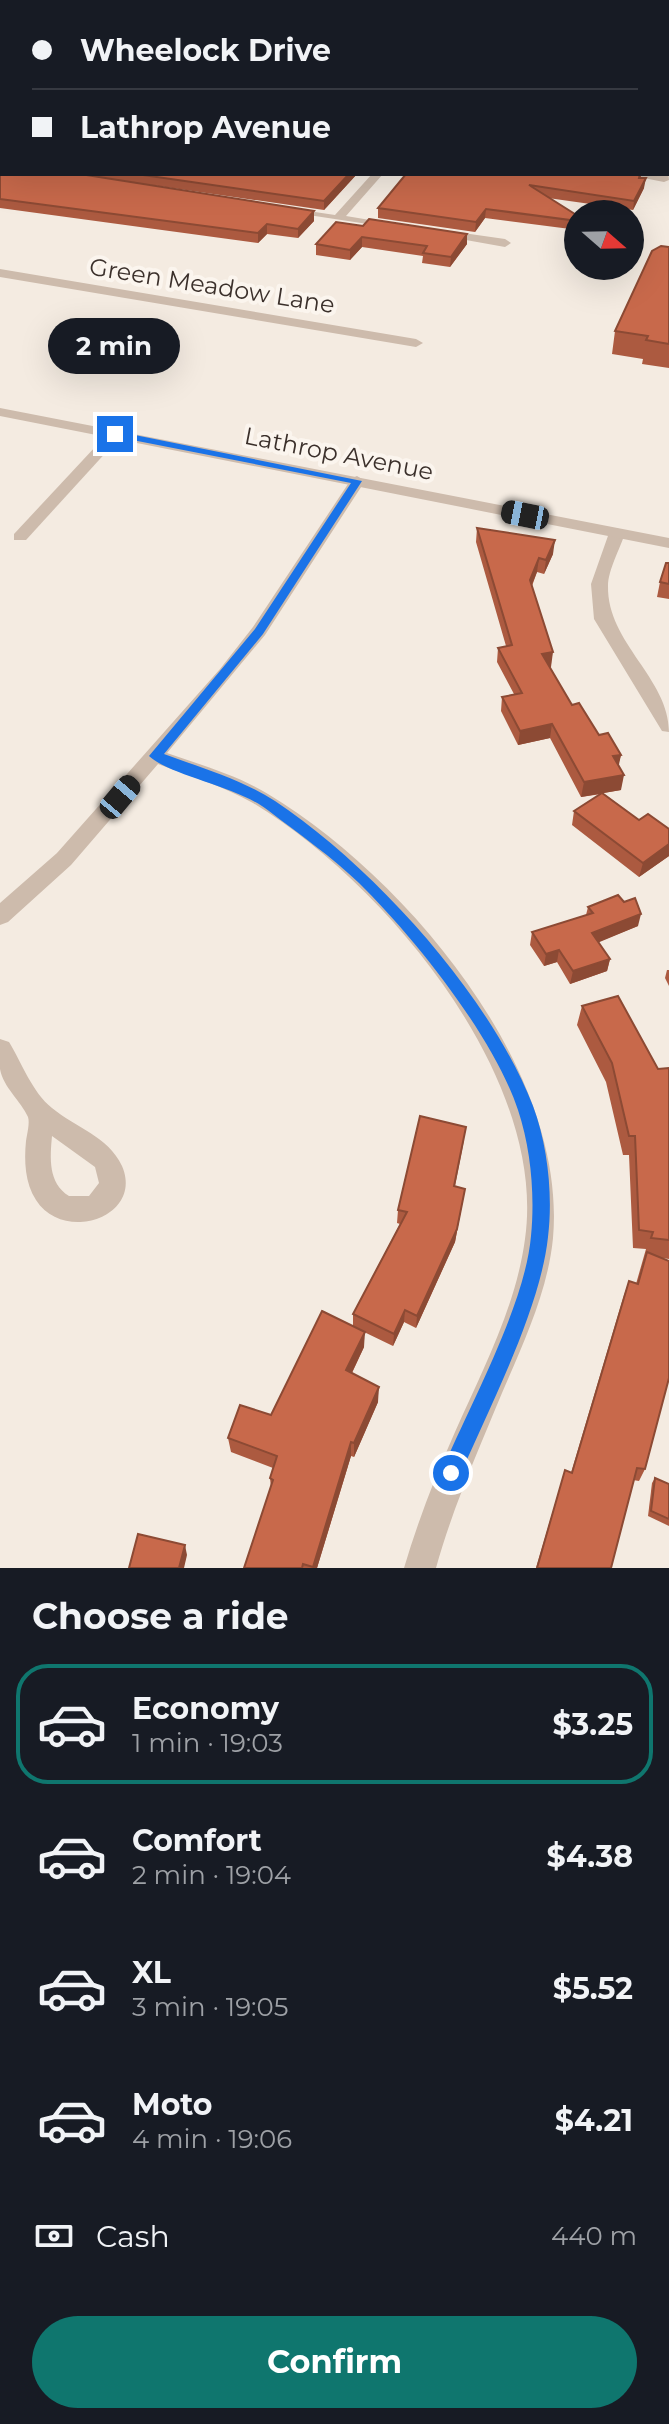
<!DOCTYPE html>
<html lang="en">
<head>
<meta charset="utf-8">
<style>
	body { margin:0; font-family:Montserrat,sans-serif; background:#242831; color:#f1f3f6; height:100vh; display:flex; flex-direction:column; font-size:30px; white-space:nowrap }
	* { box-sizing:border-box; margin:0 }
	p { font-size:26px; color:#9ea1a6 }
	.icon { flex:none; width:44px; height:44px; fill:none; stroke:currentColor; stroke-width:2; stroke-linecap:round; stroke-linejoin:round }
	.map { position:relative; height:1568px; overflow:hidden }
	.drawer { display:flex; flex-direction:column; background:#171b24; flex:1 }
	.drawer>* { flex:none }
	.top-card { position:absolute; left:0px; top:0px; width:670px; height:176px; box-shadow:0 8px 32px #0002; display:grid; align-content:center; height:176px; padding:0 32px; background:#171b24 }
	.needle { width:52px; rotate:110deg }
	.tools { position:absolute; left:564px; top:200px; display:grid; gap:16px }
	.tools a { display:grid; place-items:center; width:80px; height:80px; border-radius:50%; background:#171b24; box-shadow:0 8px 32px #0002; font-size:40px }
	.end { position:absolute; width:36px; height:36px; margin:-18px; border:10px solid #1a73e8; background:#fff; box-shadow:0 0 0 4px #fff }
	.from { border-radius:50% }
	.bubble { position:absolute; height:56px; border-radius:28px; background:#171b24; box-shadow:0 8px 32px #0002; font-size:26px; font-weight:700; line-height:56px; text-align:center }
	.car { position:absolute; width:24px; height:48px; margin:-24px -12px; border-radius:10px; box-shadow:0 0 6px 2px #0007; background:linear-gradient(#222 24%,#8ab4d8 0 40%,#222 0 76%,#8ab4d8 0 86%,#222 0) }
	.top-card b { display:flex; align-items:center; gap:28px; height:76px; font-size:30px }
	.top-card b+b { border-top:2px solid #363941 }
	.top-card i { width:20px; height:20px; background:#f1f3f6 }
	ul { padding:0; list-style:none }
	li { display:flex; align-items:center; gap:24px; height:120px; margin:0 16px 12px; padding:0 16px; border:4px solid transparent; border-radius:32px }
	li div { flex:1 }
	li b { display:block; font-size:30px }
	li em { font-style:normal; font-weight:700 }
	li.current { border-color:#0f766e }
	li>.icon { width:72px; height:72px; stroke-width:1.5 }
	h2 { padding:0 32px; font-size:36px; line-height:96px }
	.pay { display:flex; align-items:center; gap:20px; height:88px; padding:0 32px; font-size:30px }
	.pay p { margin-inline-start:auto }
	.action { display:flex; gap:16px; margin-top:auto; padding:16px 32px }
	.action a { flex:1; height:92px; border-radius:48px; background:#0f766e; color:#fff; font-size:32px; font-weight:700; line-height:92px; text-align:center }
	.map>svg:first-child { display:block }
	.lines { fill:none; stroke-linecap:round; stroke-linejoin:round }
	.minor { fill:#cdbbac; fill-rule:evenodd }
	.tertiary { fill:#cdbbac; fill-rule:evenodd }
	.wall { fill:#ac5a40 }
	.shaded-wall { fill:#8c4a34 }
	.building { fill:#c8694b; stroke:#8c4a34; stroke-width:2 }
	.route { fill:#1a73e8 }
	.labels { text-anchor:middle; stroke-width:8; stroke-linejoin:round; paint-order:stroke }
	.far-street-label { font-size:24px; fill:#3b302b; stroke:#fbf5ee }
</style>
</head>
<body>
<div class="map">
<svg width="669" height="1568" viewBox="0 0 669 1568">
	<rect width="100%" height="100%" fill="#f4ebe1"/>
	<g class="lines">
		<g class="minor">
			<polygon points="0,0 11,0 13,2 0,3"/>
			<polygon points="245,0 254,0 244,2"/>
			<rect x="668" y="50" width="1" height="6"/>
			<rect x="668" y="105" width="1" height="6"/>
			<polygon points="668,171 669,180 664,182 623,174 660,175"/>
			<polygon points="372,174 383,174 346,216 394,224 394,228 282,211 288,208 335,215"/>
			<polygon points="442,230 505,239 511,243 505,247 438,235 436,233"/>
			<polygon points="0,269 416,339 423,343 416,347 0,277"/>
			<polygon points="115,430 120,431 120,437 26,540 14,540 14,534 110,431"/>
			<path d="M357 476 365 481 265 635 167 753C201 765 237 775 268 794 405 876 568 1069 553 1238 548 1291 523 1344 502 1393 478 1451 453 1507 436 1568H404C418 1521 435 1477 455 1432 482 1371 516 1307 525 1239 548 1077 384 882 253 803 223 786 190 776 158 764L71 865 8 922 0 925V903L57 853 220 669 253 627 352 478Z"/>
			<path d="M617 528 625 533C620 549 608 570 608 586 607 643 669 678 669 732L662 731 594 619 591 584 609 533Z"/>
			<path d="M0 1039 9 1042C22 1063 32 1092 52 1108 76 1128 108 1136 122 1166 144 1217 64 1244 36 1200 25 1183 24 1161 26 1141 27 1134 30 1123 28 1117 21 1101 3 1087 0 1069 0 1060 0 1048 0 1039ZM52 1136 95 1167 99 1183 89 1196H69C48 1183 50 1158 52 1136Z"/>
		</g>
		<g class="tertiary">
			<polygon points="33,0 42,0 32,2"/>
			<polygon points="2,28 2,35 0,36 0,29"/>
			<polygon points="0,408 669,538 669,548 0,416"/>
		</g>
	</g>
	<g class="wall">
		<polygon points="263,0 625,0 647,2 272,2 263,1"/>
		<polygon points="0,166 2,174 357,174 324,210 138,183 314,221 298,238 267,234 258,243 0,208"/>
		<polygon points="406,174 641,174 641,178 644,188 633,210 548,198 578,216 578,230 485,218 475,232 378,218 378,208"/>
		<polygon points="363,226 467,234 467,244 450,267 422,263 423,256 362,247 350,260 316,255 316,244"/>
		<polygon points="669,247 669,368 642,364 643,359 612,354 615,331"/>
		<polygon points="477,528 553,554 544,574 537,572 532,586 551,667 550,667 572,705 599,735 621,755 618,765 621,790 603,793 639,820 669,829 669,856 639,877 572,825 574,811 601,794 581,797 550,738 518,745 501,711 502,697 514,694 497,662 498,648 506,646 476,542"/>
		<polygon points="669,563 669,599 657,597 660,582"/>
		<polygon points="588,907 638,926 598,942 610,959 607,971 570,984 557,962 544,966 530,945 532,932 586,915"/>
		<polygon points="667,970 669,970 669,986 665,978"/>
		<polygon points="582,1006 658,1069 669,1068 669,1259 662,1258 645,1469 639,1481 633,1480 611,1568 536,1568 565,1470 571,1473 624,1295 629,1281 636,1284 646,1249 633,1248 629,1155 623,1155 606,1082 577,1025"/>
		<polygon points="464,1140 455,1186 465,1189 455,1242 416,1328 404,1322 393,1346 364,1332 364,1347 352,1373 378,1402 354,1457 351,1456 317,1568 244,1568 271,1488 270,1478 273,1468 231,1452 228,1438 271,1415 353,1326 353,1314 400,1224 397,1223 398,1210"/>
		<polygon points="655,1478 669,1484 669,1526 648,1516 652,1483"/>
	</g>
	<g class="shaded-wall">
		<polygon points="349,174 357,174 324,210 324,201"/>
		<polygon points="646,178 644,188 633,210 634,201"/>
		<polygon points="486,209 485,218 475,232 476,222"/>
		<polygon points="314,211 314,221 298,238 298,229"/>
		<polygon points="267,224 267,234 258,243 258,233"/>
		<polygon points="467,234 467,244 450,267 451,257"/>
		<polygon points="362,237 362,247 350,260 350,250"/>
		<polygon points="555,540 553,554 544,574 546,560"/>
		<polygon points="539,558 537,572 528,594 530,580"/>
		<polygon points="553,652 551,667 540,668 542,654"/>
		<polygon points="552,724 550,738 518,745 520,731"/>
		<polygon points="621,755 618,769 613,756"/>
		<polygon points="624,775 621,790 581,797 584,782"/>
		<polygon points="669,844 669,856 639,877 643,863"/>
		<polygon points="641,914 638,926 590,946 592,933"/>
		<polygon points="559,950 557,962 544,966 546,954"/>
		<polygon points="610,959 607,971 570,984 573,971"/>
		<polygon points="465,1189 455,1242 416,1328 417,1316"/>
		<polygon points="405,1310 404,1322 393,1346 394,1334"/>
		<polygon points="365,1332 364,1347 346,1385 346,1370"/>
		<polygon points="379,1387 378,1402 354,1457 354,1443"/>
		<polygon points="351,1442 351,1456 317,1568 313,1568"/>
		<polygon points="185,1545 187,1555 184,1568 179,1568"/>
	</g>
	<g class="building">
		<polygon points="80,0 158,0 157,2 84,2 86,1"/>
		<polygon points="177,0 212,0 210,2 177,2"/>
		<polygon points="335,0 625,0 647,2 353,2"/>
		<rect x="668" y="4" width="1" height="32"/>
		<polygon points="2,60 2,80 0,80 0,62"/>
		<rect x="0" y="90" width="2" height="65"/>
		<polygon points="0,166 2,166 2,174 80,174 314,211 298,229 267,224 258,233 0,199"/>
		<polygon points="136,174 349,174 324,201"/>
		<polygon points="406,174 640,174 639,178 646,178 634,201 529,185 578,216 578,221 486,209 476,222 378,208"/>
		<polygon points="369,219 467,234 451,257 423,253 427,246 362,237 350,250 316,244 336,222 363,226"/>
		<polygon points="661,246 669,247 669,344 646,340 648,336 615,331 652,251"/>
		<polygon points="477,528 555,540 546,560 539,558 530,580 553,652 542,654 572,705 579,703 599,735 608,733 621,755 613,756 624,775 584,782 552,724 520,731 502,697 522,693 498,648 512,645"/>
		<polygon points="666,563 669,563 669,584 660,582"/>
		<polygon points="602,793 639,820 648,814 669,829 669,844 643,863 574,811"/>
		<polygon points="618,895 624,902 635,898 641,914 592,933 610,959 573,971 559,950 546,954 532,932 593,913 588,907"/>
		<polygon points="618,996 658,1069 669,1068 669,1240 651,1238 653,1232 639,1230 635,1136 629,1136 612,1063 582,1006"/>
		<polygon points="420,1116 466,1127 454,1186 465,1189 457,1229 417,1316 405,1310 394,1334 353,1314 407,1212 398,1210"/>
		<polygon points="647,1252 669,1261 669,1378 645,1469 637,1468 611,1568 537,1568 565,1470 572,1473 629,1281 638,1284"/>
		<polygon points="322,1311 365,1332 346,1370 379,1387 354,1443 351,1442 313,1567 303,1564 302,1568 244,1568 273,1480 270,1478 277,1456 228,1438 240,1405 271,1415"/>
		<polygon points="655,1478 669,1484 669,1519 651,1511"/>
		<polygon points="138,1534 185,1545 179,1568 129,1568"/>
	</g>
	<path class="route" d="M115 431 362 481 263 634 164 754C201 768 241 779 275 801 373 866 490 995 533 1106 548 1146 553 1196 548 1237 540 1311 488 1410 458 1480L451 1483 444 1480 441 1473C469 1406 525 1306 531 1236 535 1195 531 1149 518 1110 494 1037 414 937 359 883 332 857 299 834 269 811 238 786 170 776 149 756L255 629 351 483 112 436Z"/>
	<g class="labels">
		<g class="far-street-label">
			<text transform="translate(212 286) rotate(9)" y="8">Green Meadow Lane</text>
			<text transform="translate(339 454) rotate(11)" y="8">Lathrop Avenue</text>
		</g>
	</g>
</svg>
<div class="tools">
<a><svg class="needle" viewBox="-14 -14 28 28"><path d="M0-13l5 13h-10z" fill="#e53935"/><path d="M0 13l5-13h-10z" fill="#9ea1a6"/></svg></a>
</div>
<i class="end from" style="left:451px;top:1473px"></i>
<i class="end" style="left:115px;top:434px"></i>
<div class="bubble" style="left:48px;top:318px;width:132px">2 min</div>
<i class="car" style="left:525px;top:515px;rotate:281deg"></i>
<i class="car" style="left:120px;top:797px;rotate:40deg"></i>
<div class="top-card">
<b><i class="from"></i>Wheelock Drive</b>
<b><i></i>Lathrop Avenue</b>
</div>
</div>
<section class="drawer">
<h2>Choose a ride</h2>
<ul>
<li class="current"><svg class="icon" aria-label="car" viewBox="0 0 24 24"><path d="M5 17H2v-5l4-1 3-4h7l3 4 3 1v5h-3M9 17h6M6 11h13"/><circle cx="7" cy="17" r="2"/><circle cx="17" cy="17" r="2"/></svg><div><b>Economy</b><p>1 min · 19:03</p></div><em>$3.25</em></li>
<li><svg class="icon" aria-label="car" viewBox="0 0 24 24"><path d="M5 17H2v-5l4-1 3-4h7l3 4 3 1v5h-3M9 17h6M6 11h13"/><circle cx="7" cy="17" r="2"/><circle cx="17" cy="17" r="2"/></svg><div><b>Comfort</b><p>2 min · 19:04</p></div><em>$4.38</em></li>
<li><svg class="icon" aria-label="car" viewBox="0 0 24 24"><path d="M5 17H2v-5l4-1 3-4h7l3 4 3 1v5h-3M9 17h6M6 11h13"/><circle cx="7" cy="17" r="2"/><circle cx="17" cy="17" r="2"/></svg><div><b>XL</b><p>3 min · 19:05</p></div><em>$5.52</em></li>
<li><svg class="icon" aria-label="car" viewBox="0 0 24 24"><path d="M5 17H2v-5l4-1 3-4h7l3 4 3 1v5h-3M9 17h6M6 11h13"/><circle cx="7" cy="17" r="2"/><circle cx="17" cy="17" r="2"/></svg><div><b>Moto</b><p>4 min · 19:06</p></div><em>$4.21</em></li>
</ul>
<div class="pay"><svg class="icon" aria-label="cash" viewBox="0 0 24 24"><path d="M3 7h18v10H3z"/><circle cx="12" cy="12" r="2"/></svg>Cash<p>440 m</p></div>
<div class="action"><a>Confirm</a></div>
</section>
</body>
</html>
